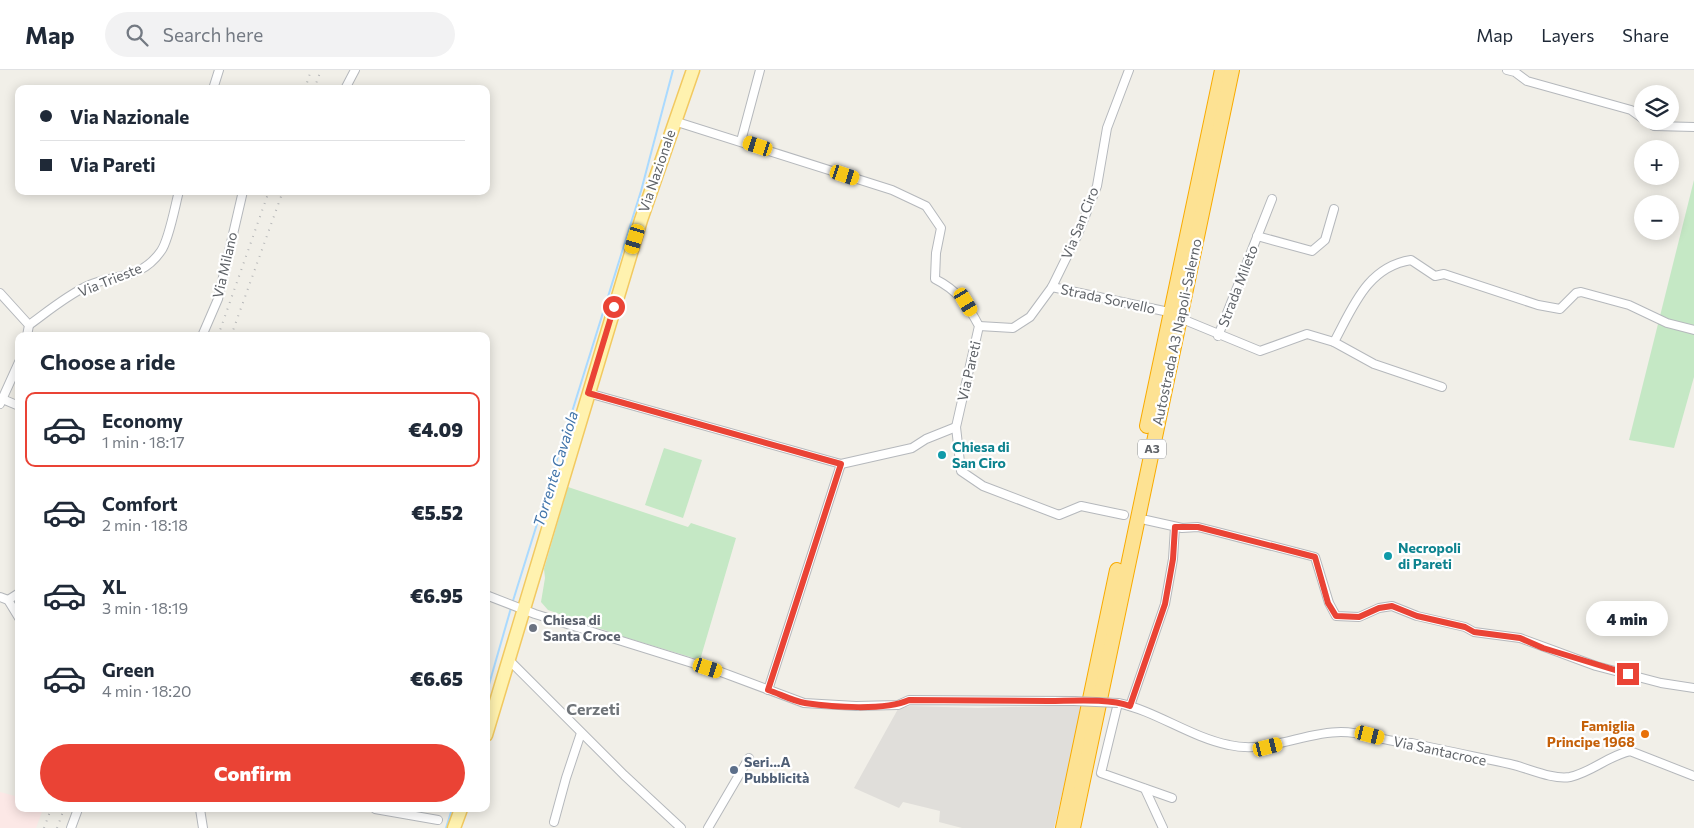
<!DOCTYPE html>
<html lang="en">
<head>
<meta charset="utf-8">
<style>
	body { margin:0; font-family:Commissioner,sans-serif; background:#f2f2f3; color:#1f2937; height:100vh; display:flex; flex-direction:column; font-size:19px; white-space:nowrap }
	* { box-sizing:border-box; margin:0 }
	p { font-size:16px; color:#747a83 }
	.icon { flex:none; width:28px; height:28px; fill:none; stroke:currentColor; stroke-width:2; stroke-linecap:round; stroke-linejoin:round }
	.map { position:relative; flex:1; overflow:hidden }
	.sheet { position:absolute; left:15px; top:262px; width:475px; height:480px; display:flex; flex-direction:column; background:#fff; border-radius:10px; box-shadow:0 2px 12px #0003 }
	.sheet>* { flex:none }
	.hud { position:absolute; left:15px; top:15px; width:475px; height:110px; border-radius:10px; box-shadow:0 2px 12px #0003; display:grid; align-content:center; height:110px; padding:0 25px; background:#fff }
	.buttons { position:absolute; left:1634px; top:15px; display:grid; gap:10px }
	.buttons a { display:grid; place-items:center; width:45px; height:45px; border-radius:50%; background:#fff; box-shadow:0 2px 12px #0003; font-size:25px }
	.end { position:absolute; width:22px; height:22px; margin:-11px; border:6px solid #ea4335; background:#fff; box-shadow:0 0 0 2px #fff }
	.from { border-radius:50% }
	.bubble { position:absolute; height:35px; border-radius:18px; background:#fff; box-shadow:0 2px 12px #0003; font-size:16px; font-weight:800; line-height:35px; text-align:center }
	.car { position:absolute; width:15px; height:30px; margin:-15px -8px; border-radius:6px; box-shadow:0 0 4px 1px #0007; background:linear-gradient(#f5c518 24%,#345 0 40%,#f5c518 0 76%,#345 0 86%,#f5c518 0) }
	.hud b { display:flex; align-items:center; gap:18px; height:48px; font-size:19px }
	.hud b+b { border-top:1px solid #e0e1e3 }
	.hud i { width:12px; height:12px; background:#1f2937 }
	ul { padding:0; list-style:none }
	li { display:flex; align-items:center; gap:15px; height:75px; margin:0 10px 8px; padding:0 15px; border:2px solid transparent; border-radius:10px }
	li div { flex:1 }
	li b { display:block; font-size:19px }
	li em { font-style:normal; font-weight:800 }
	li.active { border-color:#ea4335 }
	li>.icon { width:45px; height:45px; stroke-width:1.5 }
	h2 { padding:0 25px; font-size:22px; line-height:60px }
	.button { display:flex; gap:10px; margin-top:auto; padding:10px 25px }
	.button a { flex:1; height:58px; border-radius:30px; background:#ea4335; color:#fff; font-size:20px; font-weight:800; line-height:58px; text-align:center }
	header { display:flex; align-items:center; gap:30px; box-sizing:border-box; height:70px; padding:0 25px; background:#fff; border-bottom:1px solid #e0e1e3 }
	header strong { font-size:24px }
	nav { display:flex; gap:28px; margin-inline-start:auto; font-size:18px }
	.search { width:350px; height:45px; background:#f2f2f3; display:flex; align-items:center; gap:12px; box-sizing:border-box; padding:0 18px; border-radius:28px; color:#747a83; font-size:19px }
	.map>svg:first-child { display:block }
	.industrial { fill:#e0deda }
	.medical { fill:#fce8e6 }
	.green { fill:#c5e8c5 }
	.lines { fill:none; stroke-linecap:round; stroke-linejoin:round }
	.stream { stroke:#aadaff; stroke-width:2 }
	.minor-casing { stroke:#b5b8bc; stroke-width:10 }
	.primary-casing { stroke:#f2c960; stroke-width:15 }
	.motorway-casing { stroke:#f9ab00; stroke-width:16 }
	.minor { stroke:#fff; stroke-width:8 }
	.primary { stroke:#fff2af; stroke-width:12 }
	.motorway { stroke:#fde293; stroke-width:14 }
	.rail { stroke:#b6b7b8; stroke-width:2; stroke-dasharray:1 6; stroke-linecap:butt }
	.minor-bridge-casing { stroke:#b5b8bc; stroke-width:10; stroke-linecap:butt }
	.minor-bridge { stroke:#fff; stroke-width:8 }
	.route { stroke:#ea4335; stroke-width:6 }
	.culture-dot { fill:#0f9aa8; stroke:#fff; stroke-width:2 }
	.worship-dot { fill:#6b7280; stroke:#fff; stroke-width:2 }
	.food-dot { fill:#e8710a; stroke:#fff; stroke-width:2 }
	.service-dot { fill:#5c6f8a; stroke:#fff; stroke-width:2 }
	.labels { text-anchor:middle; stroke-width:4.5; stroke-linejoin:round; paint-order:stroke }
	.shield { fill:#fff; stroke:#8f9295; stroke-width:1 }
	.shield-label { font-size:12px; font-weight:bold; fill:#5f6368 }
	.street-label { font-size:14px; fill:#5f6368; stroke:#fff }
	.culture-label { font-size:14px; font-weight:bold; fill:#0d838f; stroke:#fff; text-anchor:start }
	.worship-label { font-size:14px; font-weight:bold; fill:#5b616d; stroke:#fff; text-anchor:start }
	.food-label { font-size:14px; font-weight:bold; fill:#c56008; stroke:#fff; text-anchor:end }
	.service-label { font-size:14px; font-weight:bold; fill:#4e5e75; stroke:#fff; text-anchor:start }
	.water-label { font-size:15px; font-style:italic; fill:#4174aa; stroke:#fff }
	.quarter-label { font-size:16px; font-weight:bold; fill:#70757a; stroke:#fff }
</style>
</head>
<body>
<header>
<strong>Map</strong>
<div class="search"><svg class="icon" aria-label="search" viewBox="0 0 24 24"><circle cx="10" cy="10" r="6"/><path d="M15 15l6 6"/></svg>Search here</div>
<nav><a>Map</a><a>Layers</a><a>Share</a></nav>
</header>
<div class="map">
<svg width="1694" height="758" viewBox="0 0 1694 758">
	<rect width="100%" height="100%" fill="#f1efe8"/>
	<polygon class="industrial" points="1083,635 1054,758 962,758 939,752 940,741 903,732 899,738 854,718 898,639 910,636 978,638"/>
	<polygon class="medical" points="0,722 19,727 19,739 43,739 36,758 0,758"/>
	<g class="green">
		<polygon points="1694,110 1694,307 1674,378 1629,370"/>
		<polygon points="664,378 702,390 683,448 645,435"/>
		<polygon points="568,417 688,457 691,453 736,468 700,590 621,566 548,540 541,532 545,508 544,499"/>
	</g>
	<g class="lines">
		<g class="stream">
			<polyline points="512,534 641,121 673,0"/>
			<polyline points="486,625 511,538"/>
			<polyline points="446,758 452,739"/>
		</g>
		<defs>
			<g id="minor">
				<polyline points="1507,0 1515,2 1527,11 1631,40 1642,48"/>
				<polyline points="213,19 219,0"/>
				<polyline points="345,19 355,0"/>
				<path d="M674 51 892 120 926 136 941 158 936 183 935 209C957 220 968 235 979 256L956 357 961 401 983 416 1059 445 1081 436 1124 445"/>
				<polyline points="1647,51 1654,56 1694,57"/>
				<polyline points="741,71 760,0"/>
				<polyline points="1257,166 1312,181 1325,170 1334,139"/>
				<polyline points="1052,217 1164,241"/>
				<polyline points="0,223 29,255 27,266"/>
				<polyline points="1187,251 1260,281 1307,264 1334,272 1374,294 1442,317"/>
				<path d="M29 255C47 242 66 226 87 216 115 203 140 211 161 181 169 170 175 136 179 121"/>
				<polyline points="979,256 1013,258 1030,247 1052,217 1078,164 1097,116 1107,58 1129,0"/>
				<polyline points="202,266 218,229 243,121"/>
				<polyline points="1218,266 1272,129"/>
				<path d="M1334 272C1353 237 1367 197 1411 190L1435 206 1444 204 1538 235 1560 239 1576 223 1581 222 1629 235 1667 253 1694 260"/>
				<polyline points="588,323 841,394 912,378 926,369 956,357"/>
				<polyline points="0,328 19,336"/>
				<polyline points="0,334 19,292"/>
				<polyline points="1146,450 1182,458 1198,457 1315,487 1329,533 1336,546 1359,547 1379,538 1392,536 1417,546 1465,557 1474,562 1520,568 1596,596 1661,613 1694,618"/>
				<polyline points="486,525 535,544 721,602 804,633 856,636 898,635 909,630 1074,631"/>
				<polyline points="0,527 8,530 19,548"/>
				<polyline points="8,530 19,523"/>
				<polyline points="509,590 624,705 681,758"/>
				<polyline points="768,620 841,394"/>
				<polyline points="1130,636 1165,534 1173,489 1175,457"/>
				<polyline points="1145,719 1163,758"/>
				<path d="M1172 728 1101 703 1118 633C1156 641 1190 667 1229 675 1268 684 1303 662 1341 662 1366 662 1388 673 1412 673 1445 681 1478 687 1510 694 1528 698 1552 710 1570 707 1592 702 1608 686 1630 681L1694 706"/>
				<polyline points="200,739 203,758"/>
				<polyline points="375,739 438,750"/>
				<polyline points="554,752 566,708 581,663"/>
				<polyline points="71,758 78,739"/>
				<polyline points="708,758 749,688"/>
			</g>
			<g id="primary">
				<polyline points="486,665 641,150 693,0"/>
				<polyline points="454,758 461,739"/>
			</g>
			<g id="motorway">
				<polyline points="1147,356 1222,0"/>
				<polyline points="1063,758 1117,500"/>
				<polyline points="1073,758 1232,0"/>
			</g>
		</defs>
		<use href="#minor" class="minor-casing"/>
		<use href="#primary" class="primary-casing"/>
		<use href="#motorway" class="motorway-casing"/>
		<use href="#minor" class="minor"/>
		<use href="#primary" class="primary"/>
		<use href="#motorway" class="motorway"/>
		<g class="rail">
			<polyline points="305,19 311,0"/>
			<polyline points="314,19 321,0"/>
			<polyline points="218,266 269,121"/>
			<polyline points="231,266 283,121"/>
			<polyline points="44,758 51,739"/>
			<polyline points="57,758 64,739"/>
		</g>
		<defs>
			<polyline id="minor-bridge" points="1074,631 1118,633"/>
		</defs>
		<use href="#minor-bridge" class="minor-bridge-casing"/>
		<use href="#minor-bridge" class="minor-bridge"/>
	</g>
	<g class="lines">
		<path class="route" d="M614 237 588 323 841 394 768 620C780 624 793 631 805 633 832 637 885 641 909 630 956 630 1002 631 1049 631 1071 631 1109 628 1130 636L1165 534 1173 489 1175 457H1198L1315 487 1328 533 1336 546 1359 547 1379 538 1392 536 1417 546 1465 557 1474 562 1520 568 1543 578 1628 604"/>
	</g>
	<g class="culture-dot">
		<circle cx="942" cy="385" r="5"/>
		<circle cx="1388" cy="486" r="5"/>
	</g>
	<circle class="worship-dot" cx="533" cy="558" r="5"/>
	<circle class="food-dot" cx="1645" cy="664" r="5"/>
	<circle class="service-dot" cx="734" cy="700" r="5"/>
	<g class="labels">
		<rect class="shield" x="1138" y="369.5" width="28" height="19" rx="4"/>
		<g class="shield-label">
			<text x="1152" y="383">A3</text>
		</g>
		<g class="street-label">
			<text transform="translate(657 101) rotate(-71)" y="5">Via Nazionale</text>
			<text transform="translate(1080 153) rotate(-68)" y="5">Via San Ciro</text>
			<text transform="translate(225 195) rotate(-77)" y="5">Via Milano</text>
			<text transform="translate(110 210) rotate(-22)" y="5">Via Trieste</text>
			<text transform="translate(1238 216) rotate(-69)" y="5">Strada Mileto</text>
			<text transform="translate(1108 229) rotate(12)" y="5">Strada Sorvello</text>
			<text transform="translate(1177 262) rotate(-78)" y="5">Autostrada A3 Napoli-Salerno</text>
			<text transform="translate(969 301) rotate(-77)" y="5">Via Pareti</text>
			<text transform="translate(1440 681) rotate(12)" y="5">Via Santacroce</text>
		</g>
		<g class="culture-label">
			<text x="952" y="382">Chiesa di<tspan x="952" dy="16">San Ciro</tspan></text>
			<text x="1398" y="483">Necropoli<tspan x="1398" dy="16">di Pareti</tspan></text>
		</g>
		<g class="worship-label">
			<text x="543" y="555">Chiesa di<tspan x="543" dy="16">Santa Croce</tspan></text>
		</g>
		<g class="food-label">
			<text x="1635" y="661">Famiglia<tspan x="1635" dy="16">Principe 1968</tspan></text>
		</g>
		<g class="service-label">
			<text x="744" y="697">Seri...A<tspan x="744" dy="16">Pubblicità</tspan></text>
		</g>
		<g class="water-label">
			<text transform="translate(556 399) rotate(-73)" y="5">Torrente Cavaiola</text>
		</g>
		<g class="quarter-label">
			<text x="593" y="645">Cerzeti</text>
		</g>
	</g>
</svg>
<div class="buttons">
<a><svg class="icon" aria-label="layers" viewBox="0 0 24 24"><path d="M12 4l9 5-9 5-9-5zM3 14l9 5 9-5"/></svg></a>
<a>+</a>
<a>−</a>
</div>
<i class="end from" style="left:614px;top:237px"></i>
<i class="end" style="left:1628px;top:604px"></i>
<div class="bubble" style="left:1586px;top:531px;width:82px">4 min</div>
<i class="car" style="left:758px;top:76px;rotate:288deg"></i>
<i class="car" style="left:845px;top:105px;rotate:108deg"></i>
<i class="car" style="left:635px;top:169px;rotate:197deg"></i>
<i class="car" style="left:966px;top:232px;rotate:149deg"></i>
<i class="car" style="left:708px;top:598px;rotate:108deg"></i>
<i class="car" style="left:1370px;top:665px;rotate:104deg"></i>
<i class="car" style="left:1268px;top:677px;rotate:76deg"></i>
<div class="hud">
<b><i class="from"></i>Via Nazionale</b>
<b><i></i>Via Pareti</b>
</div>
<section class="sheet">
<h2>Choose a ride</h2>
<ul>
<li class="active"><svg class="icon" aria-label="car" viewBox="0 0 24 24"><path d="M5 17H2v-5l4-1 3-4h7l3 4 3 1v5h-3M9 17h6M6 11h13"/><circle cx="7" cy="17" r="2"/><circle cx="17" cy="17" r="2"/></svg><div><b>Economy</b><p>1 min · 18:17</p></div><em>€4.09</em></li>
<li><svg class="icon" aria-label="car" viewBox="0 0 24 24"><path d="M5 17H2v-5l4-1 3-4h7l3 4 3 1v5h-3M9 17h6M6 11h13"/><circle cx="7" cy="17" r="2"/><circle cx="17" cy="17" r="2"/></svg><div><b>Comfort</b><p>2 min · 18:18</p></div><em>€5.52</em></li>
<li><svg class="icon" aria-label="car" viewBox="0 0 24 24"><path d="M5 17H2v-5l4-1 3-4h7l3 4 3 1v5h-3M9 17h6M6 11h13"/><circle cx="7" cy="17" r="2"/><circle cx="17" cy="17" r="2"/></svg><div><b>XL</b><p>3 min · 18:19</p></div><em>€6.95</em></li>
<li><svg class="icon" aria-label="car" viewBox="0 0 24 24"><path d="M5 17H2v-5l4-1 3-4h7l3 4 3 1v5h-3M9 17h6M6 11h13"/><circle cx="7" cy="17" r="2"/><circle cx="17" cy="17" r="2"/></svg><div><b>Green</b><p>4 min · 18:20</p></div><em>€6.65</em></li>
</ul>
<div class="button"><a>Confirm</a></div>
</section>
</div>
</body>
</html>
